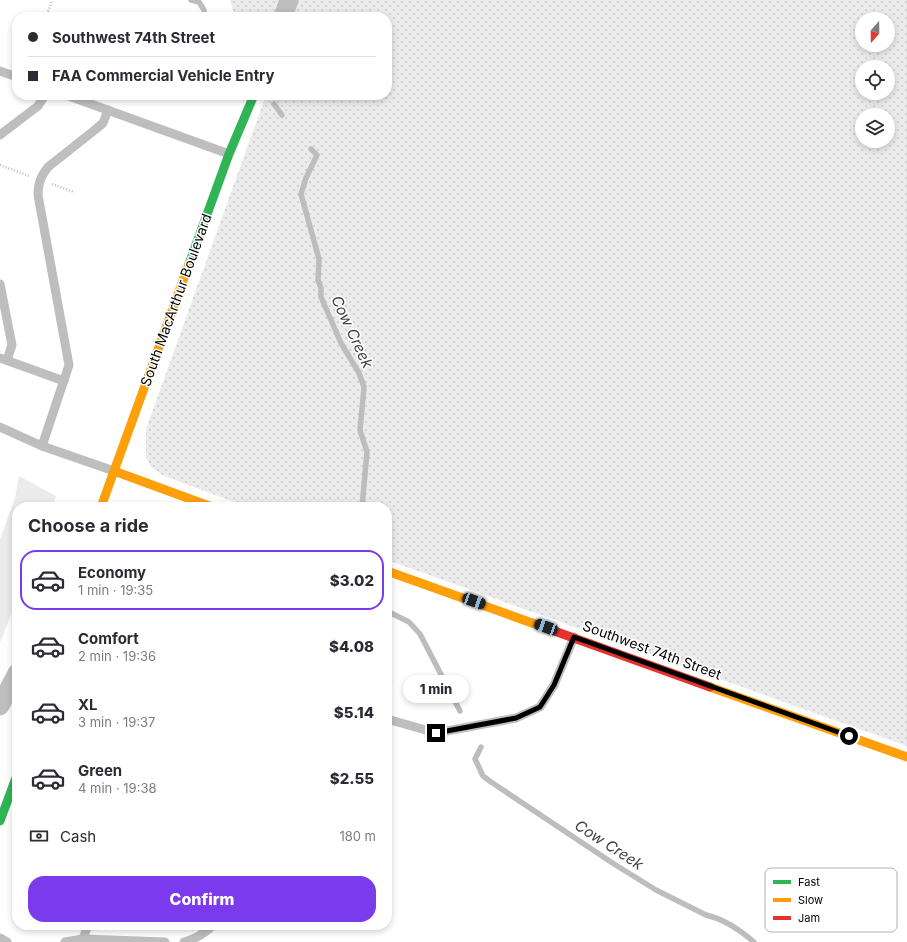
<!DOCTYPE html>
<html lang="en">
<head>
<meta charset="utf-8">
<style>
	body { margin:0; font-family:Inter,sans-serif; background:#f2f2f3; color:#2b2b33; height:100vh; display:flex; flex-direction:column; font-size:15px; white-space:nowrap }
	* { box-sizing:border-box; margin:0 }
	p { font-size:13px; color:#7c7c81 }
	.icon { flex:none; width:22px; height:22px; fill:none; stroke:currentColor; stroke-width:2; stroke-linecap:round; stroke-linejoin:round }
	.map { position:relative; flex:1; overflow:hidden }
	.details { position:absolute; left:12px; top:502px; width:380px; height:428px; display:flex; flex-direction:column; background:#fff; border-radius:16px; box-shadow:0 2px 6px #0003 }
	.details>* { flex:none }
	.hud { position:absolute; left:12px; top:12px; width:380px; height:88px; border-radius:16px; box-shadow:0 2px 6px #0003; display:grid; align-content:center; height:88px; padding:0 16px; background:#fff }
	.needle { width:26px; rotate:200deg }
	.tools { position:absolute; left:855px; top:12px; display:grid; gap:8px }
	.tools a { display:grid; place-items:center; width:40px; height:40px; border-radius:50%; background:#fff; box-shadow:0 2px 6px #0003; font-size:20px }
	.end { position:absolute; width:18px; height:18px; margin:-9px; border:5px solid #000; background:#fff; box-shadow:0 0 0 2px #fff }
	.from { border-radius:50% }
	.bubble { position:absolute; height:28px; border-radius:14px; background:#fff; box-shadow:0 2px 6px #0003; font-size:13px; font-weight:800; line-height:28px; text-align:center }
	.car { position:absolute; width:12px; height:24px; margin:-12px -6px; border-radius:5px; box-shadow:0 0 3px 1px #0007; background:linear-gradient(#222 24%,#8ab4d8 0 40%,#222 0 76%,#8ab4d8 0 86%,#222 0) }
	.hud b { display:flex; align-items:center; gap:14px; height:38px; font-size:15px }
	.hud b+b { border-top:1px solid #e1e1e2 }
	.hud i { width:10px; height:10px; background:#2b2b33 }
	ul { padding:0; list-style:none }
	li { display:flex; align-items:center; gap:12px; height:60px; margin:0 8px 6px; padding:0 8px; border:2px solid transparent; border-radius:16px }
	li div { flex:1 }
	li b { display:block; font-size:15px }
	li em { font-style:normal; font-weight:800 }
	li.selected { border-color:#7c3aed }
	li>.icon { width:36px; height:36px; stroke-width:1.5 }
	h2 { padding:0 16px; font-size:18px; line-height:48px }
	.pay { display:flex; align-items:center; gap:10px; height:44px; padding:0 16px; font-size:15px }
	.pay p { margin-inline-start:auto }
	.primary-button { display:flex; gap:8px; margin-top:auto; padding:8px 16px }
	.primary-button a { flex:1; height:46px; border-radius:16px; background:#7c3aed; color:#fff; font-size:16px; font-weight:800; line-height:46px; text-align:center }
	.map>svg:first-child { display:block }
	.grass { fill:url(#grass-dots); fill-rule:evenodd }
	.park { fill:#ebebeb }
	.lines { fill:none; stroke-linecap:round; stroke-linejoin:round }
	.stream { stroke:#bdbdbd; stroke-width:5.5 }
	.path { stroke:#b9b9b9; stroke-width:2.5; stroke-dasharray:1 2; stroke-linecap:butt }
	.lane { stroke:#bebebe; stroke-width:9 }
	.street { stroke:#bebebe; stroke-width:19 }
	.fast { stroke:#30b455; stroke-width:9 }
	.slow { stroke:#ff9f0a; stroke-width:9 }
	.jam { stroke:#e5322d; stroke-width:9 }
	.route { stroke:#000; stroke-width:5 }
	.labels { text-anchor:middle; stroke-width:3; stroke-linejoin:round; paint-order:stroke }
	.street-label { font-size:14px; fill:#000; stroke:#fff }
	.water-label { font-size:15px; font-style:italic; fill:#424242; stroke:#fff }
	.key { fill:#fff; stroke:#b2b2b2; stroke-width:1 }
	.key-label { font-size:11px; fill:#000 }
</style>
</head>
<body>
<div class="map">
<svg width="907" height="942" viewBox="0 0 907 942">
	<defs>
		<pattern id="grass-dots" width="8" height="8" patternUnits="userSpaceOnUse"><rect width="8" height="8" fill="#ebebeb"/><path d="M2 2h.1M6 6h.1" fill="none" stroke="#c8c8c8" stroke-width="1.8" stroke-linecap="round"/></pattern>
	</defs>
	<rect width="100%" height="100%" fill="#fff"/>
	<path class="grass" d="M230 0H907V746L387 560V507H248L164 476 151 467 146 457V429L266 95H387V17H235ZM862 19H888V45H862ZM862 67H888V93H862ZM862 115H888V141H862Z"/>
	<polygon class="park" points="19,476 56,496 52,507 17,507 17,599 0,643 0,539 15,498"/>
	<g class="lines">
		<g class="stream">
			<polyline points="191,0 199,2 204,10 205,17"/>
			<polyline points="274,104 282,115"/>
			<polyline points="311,149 317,155 306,178 301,194 319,259 318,280 321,288 321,297 341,343 359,373 364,387 360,430 367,452 362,507"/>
			<polyline points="387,611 409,622 420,634 460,711"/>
			<path d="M481 747 475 759 483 776 491 782 614 864 656 890 706 915C724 919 740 930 754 942"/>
		</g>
		<g class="path">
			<polyline points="46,17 52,0"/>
			<polyline points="0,165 29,176"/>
			<polyline points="52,184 74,192"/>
		</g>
		<g class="lane">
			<polyline points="0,71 17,77"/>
			<polyline points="66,95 229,154"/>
			<polyline points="0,135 38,106 45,95"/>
			<polyline points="0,284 11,340 12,345 7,360"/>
			<polyline points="0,358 64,381"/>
			<polyline points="0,427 42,446 114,471"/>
			<path d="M42 446 69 365 38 195C38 183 41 176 48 167L96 129 103 123 108 110"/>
			<polyline points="387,719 436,733 516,718 540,707 554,685 574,637"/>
			<polyline points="0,938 7,942"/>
			<polyline points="83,939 88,925"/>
			<polyline points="65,942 83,939 165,942"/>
			<path d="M184 942C196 939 204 934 213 925"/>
		</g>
		<g class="street">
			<polyline points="283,17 289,0"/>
			<polyline points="0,706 17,673"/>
		</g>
		<g class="fast">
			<polyline points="189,264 229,154 254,95"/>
			<polyline points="0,821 17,775"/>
		</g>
		<g class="slow">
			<polyline points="114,471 212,507"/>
			<polyline points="101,507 189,264"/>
			<polyline points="387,571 546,628"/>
			<polyline points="710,687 907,757"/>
		</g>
		<polyline class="jam" points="546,628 710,687"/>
	</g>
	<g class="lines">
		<polyline class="route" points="436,733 516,718 540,707 554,685 574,637 849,736"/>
	</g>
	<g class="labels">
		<g class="street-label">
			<text transform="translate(176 300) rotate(-70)" y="5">South MacArthur Boulevard</text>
			<text transform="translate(652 650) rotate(20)" y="5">Southwest 74th Street</text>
		</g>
		<g class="water-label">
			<text transform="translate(352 332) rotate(65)" y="5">Cow Creek</text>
			<text transform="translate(609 845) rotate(33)" y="5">Cow Creek</text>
		</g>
	</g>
	<rect x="765" y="868" width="132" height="64" rx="6" class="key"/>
	<rect x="773" y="880" width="18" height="4" fill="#30b455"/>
	<rect x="773" y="898" width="18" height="4" fill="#ff9f0a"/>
	<rect x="773" y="916" width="18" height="4" fill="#e5322d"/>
	<g class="key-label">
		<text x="798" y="886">Fast</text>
		<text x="798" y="904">Slow</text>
		<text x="798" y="922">Jam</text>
	</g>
</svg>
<div class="tools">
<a><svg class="needle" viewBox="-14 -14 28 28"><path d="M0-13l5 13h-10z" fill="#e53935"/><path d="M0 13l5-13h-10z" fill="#7c7c81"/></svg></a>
<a><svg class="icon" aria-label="locate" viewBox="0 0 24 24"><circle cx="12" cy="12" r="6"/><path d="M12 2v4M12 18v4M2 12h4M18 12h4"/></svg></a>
<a><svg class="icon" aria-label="layers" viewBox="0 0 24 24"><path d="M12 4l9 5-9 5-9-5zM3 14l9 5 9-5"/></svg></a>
</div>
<i class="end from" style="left:849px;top:736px"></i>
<i class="end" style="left:436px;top:733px"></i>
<div class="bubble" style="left:403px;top:675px;width:66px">1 min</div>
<i class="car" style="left:474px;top:601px;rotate:110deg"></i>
<i class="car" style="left:546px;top:627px;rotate:290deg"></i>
<div class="hud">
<b><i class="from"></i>Southwest 74th Street</b>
<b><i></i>FAA Commercial Vehicle Entry</b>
</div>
<section class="details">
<h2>Choose a ride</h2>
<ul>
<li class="selected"><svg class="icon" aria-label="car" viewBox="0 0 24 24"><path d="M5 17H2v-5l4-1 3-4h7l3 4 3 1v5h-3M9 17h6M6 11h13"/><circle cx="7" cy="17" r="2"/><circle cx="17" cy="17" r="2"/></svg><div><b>Economy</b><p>1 min · 19:35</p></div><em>$3.02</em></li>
<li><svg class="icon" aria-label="car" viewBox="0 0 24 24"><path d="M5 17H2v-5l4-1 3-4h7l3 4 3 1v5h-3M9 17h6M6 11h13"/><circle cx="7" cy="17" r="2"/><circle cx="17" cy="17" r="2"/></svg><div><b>Comfort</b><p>2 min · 19:36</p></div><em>$4.08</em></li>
<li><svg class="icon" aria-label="car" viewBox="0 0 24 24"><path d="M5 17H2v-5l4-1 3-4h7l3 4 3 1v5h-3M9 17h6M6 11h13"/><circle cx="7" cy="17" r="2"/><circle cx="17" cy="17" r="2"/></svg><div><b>XL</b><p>3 min · 19:37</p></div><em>$5.14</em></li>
<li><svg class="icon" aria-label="car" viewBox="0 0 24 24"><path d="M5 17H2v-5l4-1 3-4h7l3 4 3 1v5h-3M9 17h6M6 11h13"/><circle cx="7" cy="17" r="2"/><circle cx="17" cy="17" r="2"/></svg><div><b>Green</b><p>4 min · 19:38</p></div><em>$2.55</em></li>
</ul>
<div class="pay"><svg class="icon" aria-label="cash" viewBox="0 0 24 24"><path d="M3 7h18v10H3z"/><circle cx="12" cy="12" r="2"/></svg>Cash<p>180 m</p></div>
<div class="primary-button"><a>Confirm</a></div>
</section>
</div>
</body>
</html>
